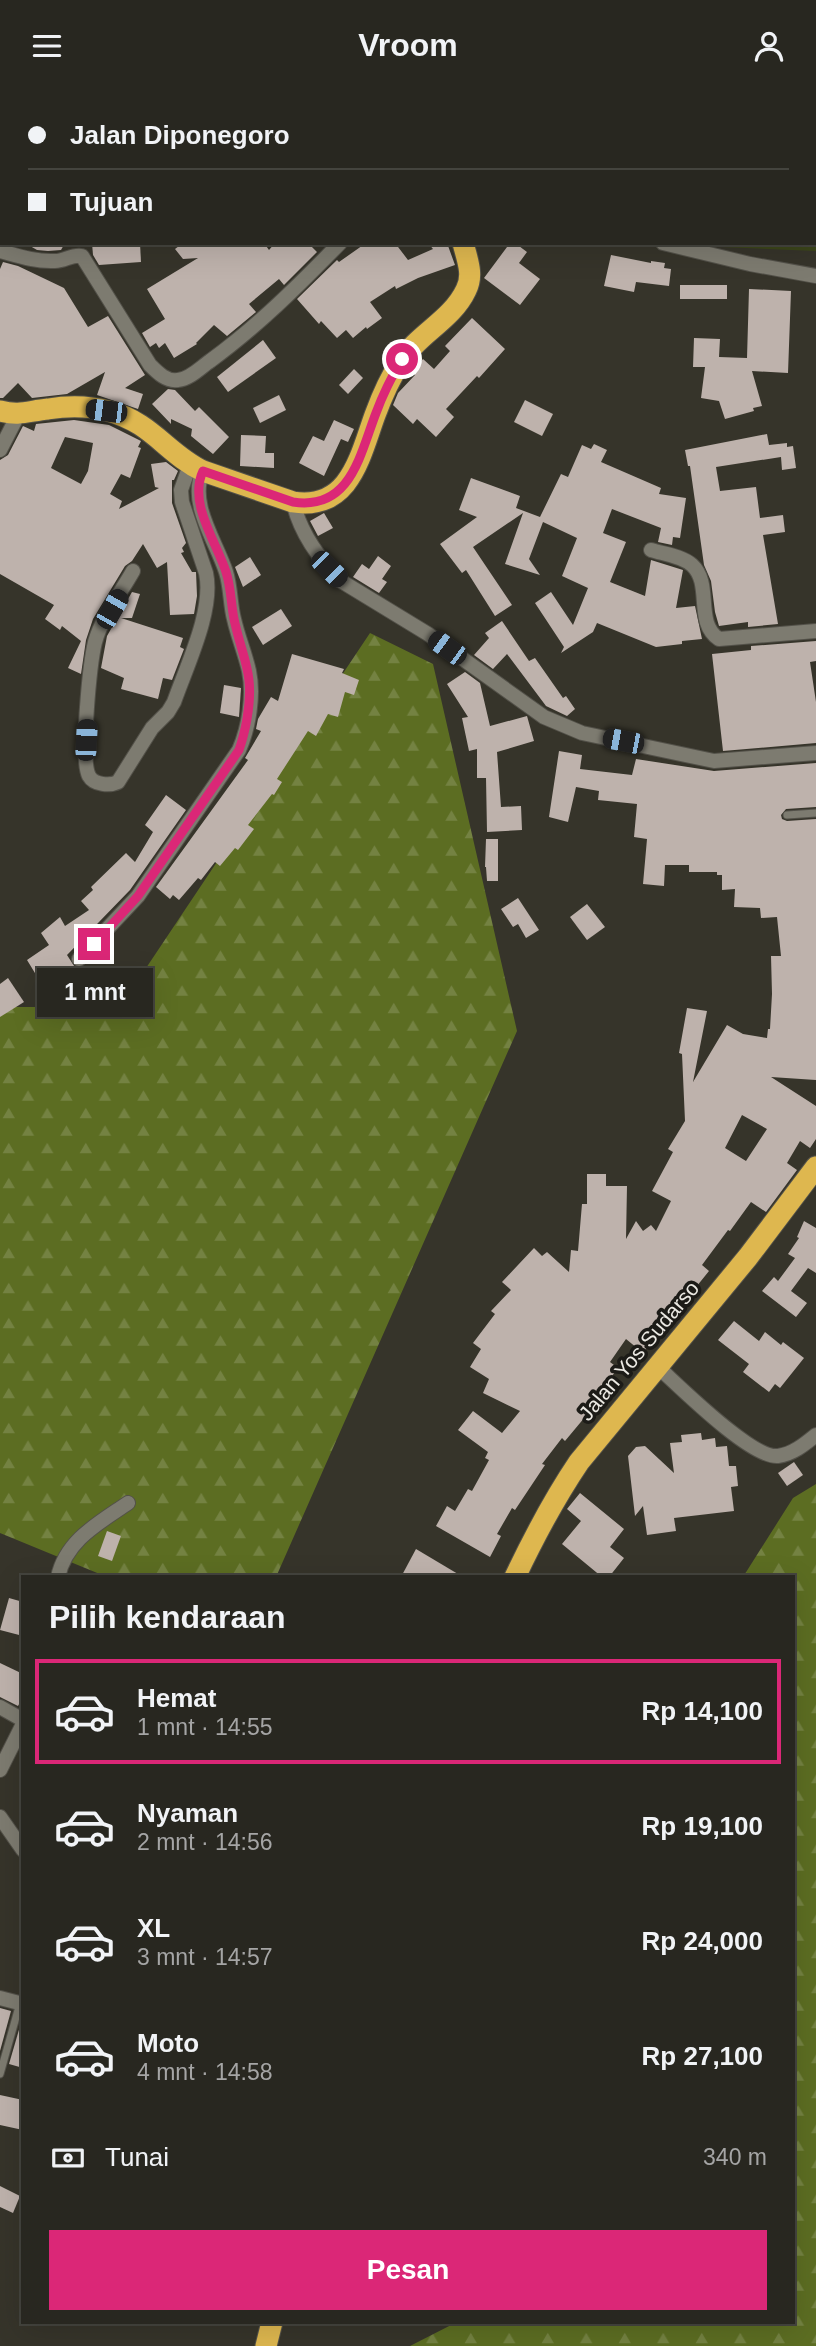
<!DOCTYPE html>
<html lang="id">
<head>
<meta charset="utf-8">
<style>
	body { margin:0; font-family:Arial,sans-serif; background:#302f29; color:#f1f3f6; height:100vh; display:flex; flex-direction:column; font-size:26px; white-space:nowrap }
	* { box-sizing:border-box; margin:0 }
	p { font-size:23px; color:#a5a5a5 }
	.icon { flex:none; width:38px; height:38px; fill:none; stroke:currentColor; stroke-width:2; stroke-linecap:round; stroke-linejoin:round }
	.map { position:relative; flex:1; overflow:hidden }
	.panel { position:absolute; left:21px; top:1484px; width:774px; height:749px; display:flex; flex-direction:column; background:#282720; border-radius:0px; box-shadow:0 7px 28px #0002,0 0 0 2px #44443e }
	.panel>* { flex:none }
	.guide { position:absolute; left:0px; top:0px; width:817px; height:154px; box-shadow:0 7px 28px #0002,0 0 0 2px #44443e; display:grid; align-content:center; height:154px; padding:0 28px; background:#282720 }
	.end { position:absolute; width:32px; height:32px; margin:-16px; border:9px solid #db2777; background:#fff; box-shadow:0 0 0 4px #fff }
	.from { border-radius:50% }
	.bubble { position:absolute; height:49px; border-radius:0px; background:#282720; box-shadow:0 7px 28px #0002,0 0 0 2px #44443e; font-size:23px; font-weight:800; line-height:49px; text-align:center }
	.car { position:absolute; width:21px; height:42px; margin:-21px -10px; border-radius:9px; box-shadow:0 0 5px 2px #0007; background:linear-gradient(#222 24%,#8ab4d8 0 40%,#222 0 76%,#8ab4d8 0 86%,#222 0) }
	.guide b { display:flex; align-items:center; gap:24px; height:66px; font-size:26px }
	.guide b+b { border-top:2px solid #44443e }
	.guide i { width:18px; height:18px; background:#f1f3f6 }
	ul { padding:0; list-style:none }
	li { display:flex; align-items:center; gap:21px; height:105px; margin:0 14px 10px; padding:0 14px; border:4px solid transparent; border-radius:0px }
	li div { flex:1 }
	li b { display:block; font-size:26px }
	li em { font-style:normal; font-weight:800 }
	li.on { border-color:#db2777 }
	li>.icon { width:63px; height:63px; stroke-width:1.5 }
	h2 { padding:0 28px; font-size:32px; line-height:84px }
	.pay { display:flex; align-items:center; gap:18px; height:77px; padding:0 28px; font-size:26px }
	.pay p { margin-inline-start:auto }
	.primary-button { display:flex; gap:14px; margin-top:auto; padding:14px 28px }
	.primary-button a { flex:1; height:80px; border-radius:0px; background:#db2777; color:#fff; font-size:28px; font-weight:800; line-height:80px; text-align:center }
	header { display:flex; justify-content:space-between; align-items:center; height:91px; padding:0 28px; background:#282720; font-size:32px; font-weight:800 }
	.map>svg:first-child { display:block }
	.grass { fill:url(#grass-tufts) }
	.forest { fill:url(#forest-firs) }
	.building { fill:#beb2ac; fill-rule:evenodd }
	.lines { fill:none; stroke-linecap:round; stroke-linejoin:round }
	.lane-casing { stroke:#535149; stroke-width:9 }
	.street-casing { stroke:#535149; stroke-width:16 }
	.highway-casing { stroke:#535149; stroke-width:23 }
	.lane { stroke:#7d7b70; stroke-width:7 }
	.street { stroke:#7d7b70; stroke-width:14 }
	.highway { stroke:#deb74f; stroke-width:21 }
	.route { stroke:#db2777; stroke-width:9 }
	.labels { text-anchor:middle; stroke-width:7; stroke-linejoin:round; paint-order:stroke }
	.street-label { font-size:21px; fill:#ebe9e3; stroke:#1c1b17 }
</style>
</head>
<body>
<header><svg class="icon" aria-label="menu" viewBox="0 0 24 24"><path d="M4 6h16M4 12h16M4 18h16"/></svg>Vroom<svg class="icon" aria-label="person" viewBox="0 0 24 24"><circle cx="12" cy="8" r="4"/><path d="M4 21q1-7 8-7t8 7"/></svg></header>
<div class="map">
<svg width="816" height="2255" viewBox="0 0 816 2255">
	<defs>
		<pattern id="grass-tufts" width="24" height="20" patternUnits="userSpaceOnUse" patternTransform="scale(1.75)"><rect width="24" height="20" fill="#3b451a"/><path d="M3 7l-1-3M5 7V3M7 7l1-3M15 17l-1-3M17 17v-4M19 17l1-3" fill="none" stroke="#58603b"/></pattern>
		<pattern id="forest-firs" width="22" height="20" patternUnits="userSpaceOnUse" patternTransform="scale(1.75)"><rect width="22" height="20" fill="#5c6d22"/><path d="M5 1l3.5 6h-7zM16 11l3.5 6h-7z" fill="#748242"/></pattern>
	</defs>
	<rect width="100%" height="100%" fill="#36342a"/>
	<polygon class="grass" points="614,0 816,0 816,160 722,156 706,152 816,152 816,2 614,2"/>
	<g class="forest">
		<polygon points="370,542 433,573 517,940 276,1486 107,1486 0,1442 0,916 120,916"/>
		<polygon points="816,1393 816,2255 410,2255 457,2231 793,2231 793,1486 743,1486 793,1407"/>
	</g>
	<g class="building">
		<polygon points="25,152 65,152 61,159 48,160 37,159"/>
		<polygon points="92,152 140,152 141,171 99,174 93,164"/>
		<polygon points="183,152 264,152 269,159 275,152 308,152 317,161 284,194 279,188 249,213 256,221 227,245 214,234 196,252 197,253 174,267 165,252 159,257 156,252 150,256 142,242 165,228 147,198 198,167 183,168 175,158"/>
		<polygon points="366,152 395,152 408,169 433,158 428,152 447,152 455,174 418,187 396,198 395,195 370,211 382,227 367,238 366,236 353,247 346,239 337,247 321,230 319,233 297,208 337,169 339,171"/>
		<polygon points="510,152 515,152 527,161 519,172 540,188 520,214 484,187"/>
		<polygon points="611,164 651,172 651,170 665,172 664,177 671,178 669,195 636,191 634,201 604,195"/>
		<polygon points="3,171 18,175 64,197 88,236 108,225 145,284 125,297 143,303 138,318 97,304 105,281 67,303 32,307 18,292 3,307 0,307 0,178"/>
		<rect x="680" y="194" width="47" height="14"/>
		<polygon points="749,198 791,200 788,282 752,280 762,315 753,317 754,320 725,328 719,310 701,307 705,276 693,276 694,247 720,248 719,266 747,267"/>
		<polygon points="472,227 505,258 479,287 477,285 446,318 454,326 436,346 417,328 413,333 393,314 398,302 415,284 411,281 423,268 434,278 450,260 445,255"/>
		<polygon points="263,249 276,267 228,301 217,286"/>
		<polygon points="354,278 363,287 348,303 339,294"/>
		<polygon points="168,298 175,299 195,320 199,316 229,346 213,363 191,345 192,338 171,328 171,333 152,313"/>
		<polygon points="279,304 286,319 260,332 253,317"/>
		<polygon points="525,309 553,323 542,345 514,331"/>
		<path d="M74 329 109 334 141 350 138 356 141 357 130 387 121 383 110 403 122 410 119 418 159 397 155 396 151 373 166 371 178 380 174 389H172V412L186 452 182 457 184 461 181 462 192 481H196L197 505 194 523 170 524 167 471 157 477 143 453 132 470 125 475 93 528 86 549 81 583 68 577 81 550 62 535 60 539 45 528 54 514 0 483V369L8 364 23 335 34 340 36 333ZM65 346 93 352 88 380 81 393 51 377Z"/>
		<polygon points="334,329 354,338 348,351 341,348 324,385 299,372 313,345 324,350"/>
		<polygon points="767,343 769,354 787,352 787,356 793,355 796,377 782,379 781,366 716,376 720,400 756,396 760,427 783,424 785,441 763,444 778,533 748,536 748,531 719,535 715,521 711,490 704,474 690,375 688,375 685,359"/>
		<polygon points="241,344 266,345 265,362 274,362 274,377 240,375"/>
		<polygon points="594,353 607,359 601,371 661,397 659,403 686,407 680,447 673,446 672,454 658,451 661,437 612,418 603,442 626,451 610,491 645,505 651,469 683,479 676,517 695,515 702,548 682,550 682,553 656,556 597,532 593,541 561,562 564,556 535,512 551,501 573,534 588,497 562,485 577,447 543,431 529,468 540,484 505,473 523,422 473,456 512,514 495,525 466,479 462,482 440,453 477,426 459,419 471,387 520,405 516,417 540,426 561,383 568,386 582,354 591,358"/>
		<polygon points="324,422 333,437 318,445 310,430"/>
		<polygon points="378,465 391,475 382,488 387,491 379,502 353,486 362,473 369,478"/>
		<polygon points="250,466 261,484 243,496 235,476"/>
		<polygon points="132,501 140,503 132,527 121,527 183,547 180,556 184,558 172,589 163,587 158,608 121,598 124,587 101,577 107,545"/>
		<polygon points="281,518 292,535 263,554 252,536"/>
		<polygon points="502,530 529,570 535,567 563,607 566,605 575,618 567,625 546,615 507,563 493,578 474,564 489,547 485,542"/>
		<polygon points="816,550 816,570 810,571 816,611 816,652 723,660 712,563 751,559 751,555"/>
		<polygon points="292,563 344,578 342,582 359,589 354,604 345,601 338,626 328,623 316,645 308,640 277,688 282,691 274,704 272,703 248,734 254,738 238,759 235,757 220,775 215,771 201,789 198,787 179,809 173,804 170,808 156,796 248,669 245,667 261,640 256,638 258,628 271,606 278,610"/>
		<polygon points="465,581 480,592 490,635 527,625 534,650 497,661 501,716 521,715 522,739 487,741 486,687 477,687 477,658 469,660 462,627 468,626 447,593"/>
		<polygon points="224,594 241,597 239,626 220,622"/>
		<path d="M559 660 582 664 580 678 632 684 636 668 714 680 816 672V716L786 718 781 724 782 728 787 730 816 728V989L771 986 816 1015V1048L810 1057 800 1050 787 1072 797 1079 766 1121 751 1111 730 1140 728 1139 702 1174 709 1180 643 1262 626 1248 610 1271 618 1277 609 1289 610 1290 585 1326 565 1350 562 1347 542 1373 545 1374 515 1419 512 1417 497 1443 501 1445 490 1466 436 1435 447 1415 455 1420 468 1398 472 1400 489 1369 485 1367 488 1361 458 1339 473 1320 502 1342 520 1320 483 1302 489 1288 470 1276 481 1258 473 1252 495 1223 491 1220 511 1199 502 1191 534 1157 542 1165 547 1161 569 1181 571 1159 578 1160 582 1113H587V1083H606V1095H627L626 1148 636 1130 643 1140 651 1134 656 1140 671 1110 652 1100 673 1061 668 1058 685 1030 682 963 679 962 687 917 707 920 693 991 727 934 743 943 767 947 768 938H770L772 903 771 865H781L777 826 761 827 760 817 734 816 735 798 722 799V784H717V781H689V774H665L664 795 643 793 647 748 634 746 637 713 598 709 599 700 576 696 568 731 549 726ZM742 1024 767 1038 746 1070 725 1057Z"/>
		<polygon points="166,704 186,719 130,799 67,864 78,881 52,899 42,884 38,887 27,869 49,854 41,842 60,826 65,835 89,819 81,810 93,799 91,796 126,762 135,771 153,741 145,734"/>
		<polygon points="486,748 498,748 498,790 487,790 486,776 485,776"/>
		<polygon points="518,807 539,839 526,847 518,833 513,836 501,818"/>
		<polygon points="587,813 605,836 587,849 570,826"/>
		<polygon points="83,883 128,884 128,915 114,914 114,911 101,911 101,904 83,904"/>
		<polygon points="8,887 24,911 0,926 0,893"/>
		<polygon points="804,1130 816,1137 816,1182 808,1177 791,1200 807,1212 796,1226 762,1200 774,1186 778,1190 795,1167 788,1163 799,1147 797,1146"/>
		<polygon points="734,1230 759,1250 765,1241 781,1254 783,1251 804,1267 780,1297 775,1293 769,1301 743,1281 749,1273 718,1249"/>
		<polygon points="701,1342 702,1349 715,1347 716,1356 727,1355 729,1375 736,1375 738,1395 731,1396 734,1420 674,1427 676,1440 647,1444 643,1415 635,1425 628,1365 636,1356 645,1355 674,1382 670,1352 682,1351 681,1344"/>
		<polygon points="794,1371 803,1384 787,1395 778,1382"/>
		<polygon points="580,1402 624,1438 610,1456 624,1467 609,1486 602,1486 562,1453 581,1430 567,1418"/>
		<polygon points="107,1440 121,1445 112,1470 98,1465"/>
		<polygon points="416,1458 463,1486 401,1486"/>
		<polygon points="9,1507 23,1511 23,1545 0,1539"/>
		<polygon points="0,1572 23,1583 23,1606 18,1615 0,1606"/>
		<polygon points="0,1917 11,1920 0,1960"/>
		<polygon points="23,1925 23,1977 9,1973"/>
		<polygon points="0,2004 23,2009 23,2039 0,2034"/>
		<polygon points="0,2095 20,2105 13,2122 0,2116"/>
	</g>
	<g class="lines">
		<defs>
			<g id="lane">
				<polyline points="0,99 2,98"/>
				<polyline points="787,724 816,722"/>
				<polyline points="0,1983 20,1912"/>
			</g>
			<g id="street">
				<polyline points="544,0 546,2"/>
				<polyline points="594,2 594,0"/>
				<polyline points="663,152 750,173 816,185"/>
				<path d="M0 160C18 165 36 171 55 170 65 170 72 163 82 165L150 274C158 282 167 291 178 289 190 288 201 276 210 270 258 235 299 194 340 152"/>
				<polyline points="0,359 18,324"/>
				<path d="M293 411C300 441 319 468 341 490L428 543 544 626 582 642 714 670 816 662"/>
				<path d="M651 459C664 463 682 465 692 474 713 493 694 532 719 548L816 540"/>
				<path d="M133 480C120 503 102 526 95 551 90 572 80 668 89 685 94 694 110 695 118 691L152 637 168 621 174 611C187 574 214 519 206 482L182 411 181 399 190 374"/>
				<path d="M79 868 138 805 239 659C249 636 254 604 249 580 245 562 238 546 234 528 230 513 231 497 226 481 216 450 188 412 203 380"/>
				<path d="M658 1276C680 1296 752 1368 778 1365 793 1363 805 1353 816 1344"/>
				<path d="M58 1486C66 1449 99 1432 128 1412"/>
				<polyline points="0,1616 23,1629"/>
				<polyline points="0,1679 23,1633"/>
				<polyline points="0,1726 23,1759"/>
				<polyline points="0,1907 23,1913"/>
			</g>
			<g id="highway">
				<polyline points="429,2 429,0"/>
				<path d="M0 320C20 325 28 320 48 318 67 315 89 315 108 320 152 331 167 363 203 380L293 411C350 420 360 365 375 324 382 305 390 287 401 270 418 243 452 229 466 199 474 184 467 168 463 152"/>
				<path d="M515 1486C534 1446 554 1408 579 1371L748 1166 816 1076"/>
				<polyline points="266,2255 272,2231"/>
			</g>
		</defs>
		<use href="#lane" class="lane-casing"/>
		<use href="#street" class="street-casing"/>
		<use href="#highway" class="highway-casing"/>
		<use href="#lane" class="lane"/>
		<use href="#street" class="street"/>
		<use href="#highway" class="highway"/>
	</g>
	<g class="lines">
		<path class="route" d="M94 853 138 805 239 659C243 648 245 639 247 628 255 582 243 570 234 528 231 513 231 496 226 481 216 450 188 412 203 380L293 411C351 420 360 363 376 322 383 303 392 285 402 268"/>
	</g>
	<g class="labels">
		<g class="street-label">
			<text transform="translate(639 1260) rotate(-50)" y="7">Jalan Yos Sudarso</text>
		</g>
	</g>
</svg>
<i class="end from" style="left:402px;top:268px"></i>
<i class="end" style="left:94px;top:853px"></i>
<div class="bubble" style="left:37px;top:877px;width:116px">1 mnt</div>
<i class="car" style="left:106px;top:320px;rotate:277deg"></i>
<i class="car" style="left:329px;top:478px;rotate:135deg"></i>
<i class="car" style="left:112px;top:518px;rotate:30deg"></i>
<i class="car" style="left:447px;top:557px;rotate:306deg"></i>
<i class="car" style="left:86px;top:649px;rotate:3deg"></i>
<i class="car" style="left:623px;top:650px;rotate:281deg"></i>
<div class="guide">
<b><i class="from"></i>Jalan Diponegoro</b>
<b><i></i>Tujuan</b>
</div>
<section class="panel">
<h2>Pilih kendaraan</h2>
<ul>
<li class="on"><svg class="icon" aria-label="car" viewBox="0 0 24 24"><path d="M5 17H2v-5l4-1 3-4h7l3 4 3 1v5h-3M9 17h6M6 11h13"/><circle cx="7" cy="17" r="2"/><circle cx="17" cy="17" r="2"/></svg><div><b>Hemat</b><p>1 mnt · 14:55</p></div><em>Rp 14,100</em></li>
<li><svg class="icon" aria-label="car" viewBox="0 0 24 24"><path d="M5 17H2v-5l4-1 3-4h7l3 4 3 1v5h-3M9 17h6M6 11h13"/><circle cx="7" cy="17" r="2"/><circle cx="17" cy="17" r="2"/></svg><div><b>Nyaman</b><p>2 mnt · 14:56</p></div><em>Rp 19,100</em></li>
<li><svg class="icon" aria-label="car" viewBox="0 0 24 24"><path d="M5 17H2v-5l4-1 3-4h7l3 4 3 1v5h-3M9 17h6M6 11h13"/><circle cx="7" cy="17" r="2"/><circle cx="17" cy="17" r="2"/></svg><div><b>XL</b><p>3 mnt · 14:57</p></div><em>Rp 24,000</em></li>
<li><svg class="icon" aria-label="car" viewBox="0 0 24 24"><path d="M5 17H2v-5l4-1 3-4h7l3 4 3 1v5h-3M9 17h6M6 11h13"/><circle cx="7" cy="17" r="2"/><circle cx="17" cy="17" r="2"/></svg><div><b>Moto</b><p>4 mnt · 14:58</p></div><em>Rp 27,100</em></li>
</ul>
<div class="pay"><svg class="icon" aria-label="cash" viewBox="0 0 24 24"><path d="M3 7h18v10H3z"/><circle cx="12" cy="12" r="2"/></svg>Tunai<p>340 m</p></div>
<div class="primary-button"><a>Pesan</a></div>
</section>
</div>
</body>
</html>
